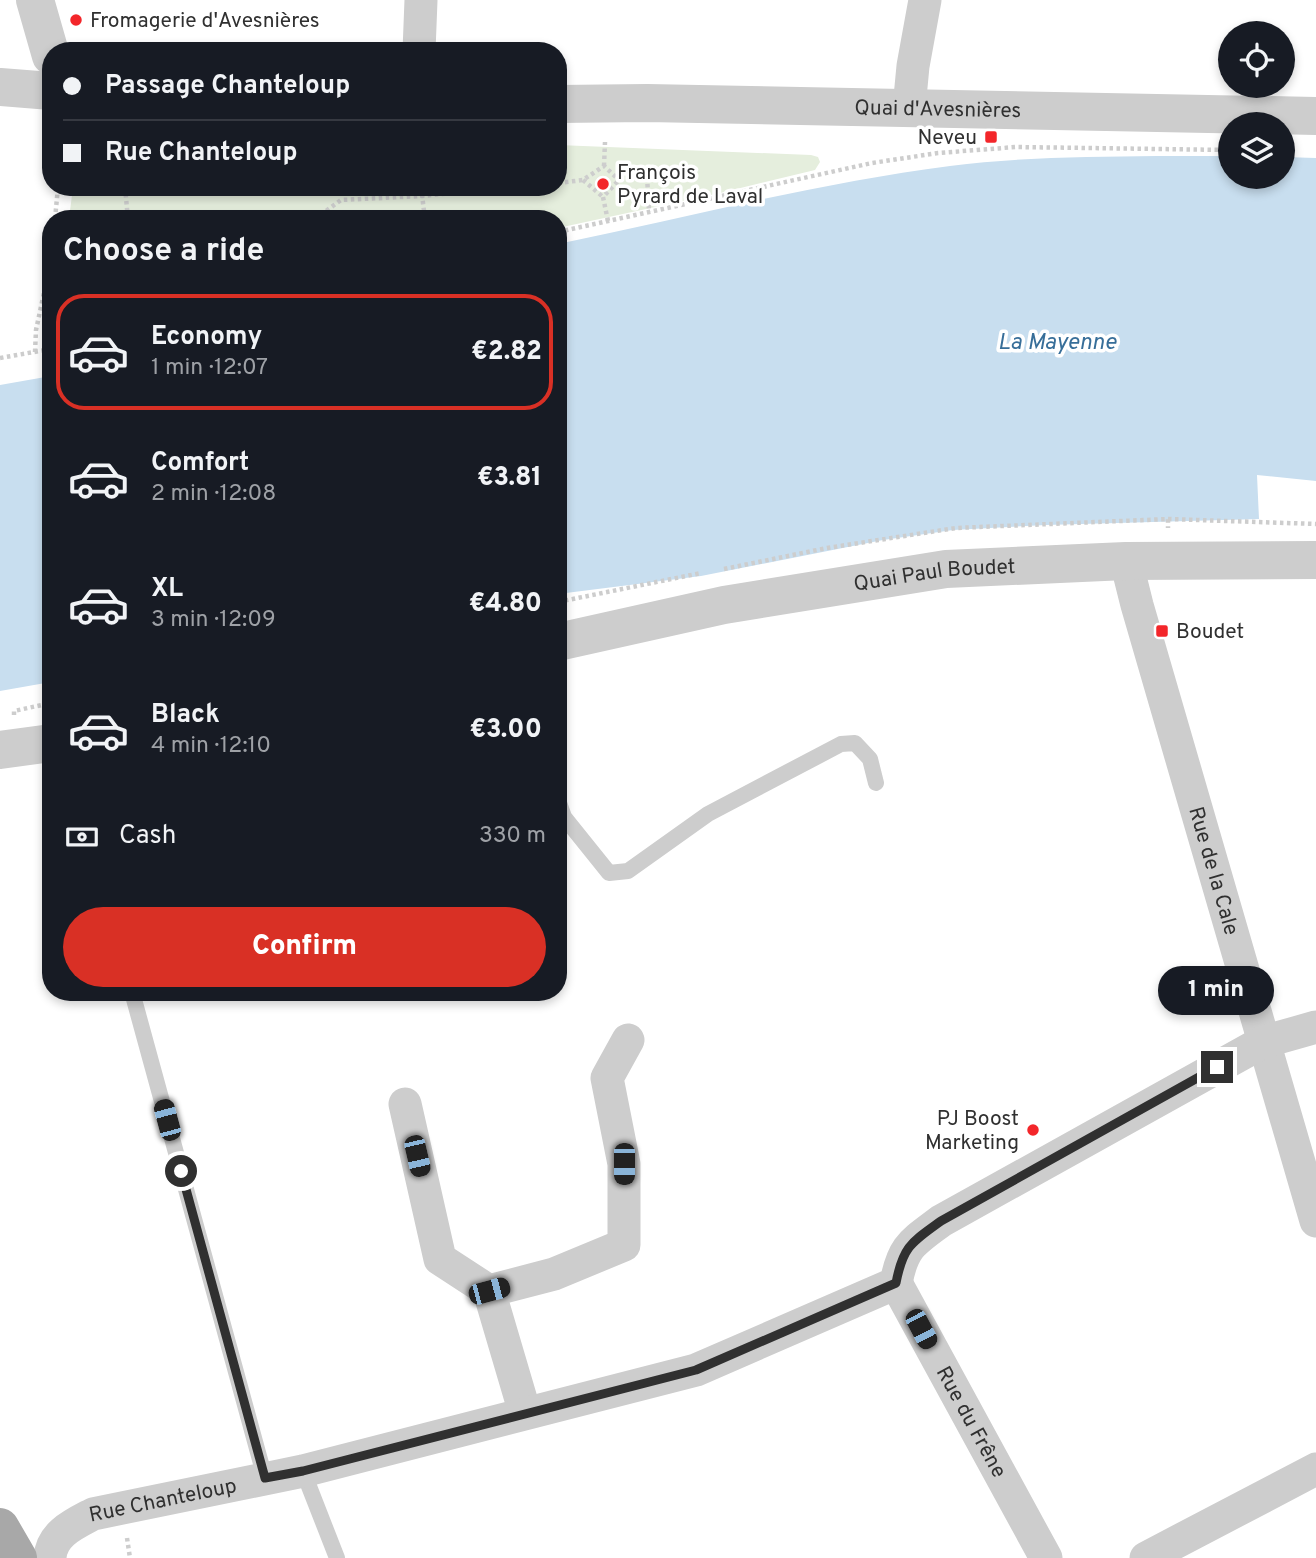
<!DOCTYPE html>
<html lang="en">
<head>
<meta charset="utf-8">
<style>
	body { margin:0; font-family:Overpass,sans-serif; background:#242831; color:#f1f3f6; height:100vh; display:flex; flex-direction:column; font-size:26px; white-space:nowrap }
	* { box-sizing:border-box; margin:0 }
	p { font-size:23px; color:#9ea1a6 }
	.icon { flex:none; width:38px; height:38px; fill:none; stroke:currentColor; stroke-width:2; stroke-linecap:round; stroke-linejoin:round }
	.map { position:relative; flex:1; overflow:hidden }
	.side { position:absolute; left:42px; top:210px; width:525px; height:791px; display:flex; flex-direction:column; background:#171b24; border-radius:28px; box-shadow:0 4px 10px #0003 }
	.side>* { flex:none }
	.top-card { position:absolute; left:42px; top:42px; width:525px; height:154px; border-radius:28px; box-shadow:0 4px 10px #0003; display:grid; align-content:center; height:154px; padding:0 21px; background:#171b24 }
	.fabs { position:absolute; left:1218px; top:21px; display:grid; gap:14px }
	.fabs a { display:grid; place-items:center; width:77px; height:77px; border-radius:50%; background:#171b24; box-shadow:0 4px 10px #0003; font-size:35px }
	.end { position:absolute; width:32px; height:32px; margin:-16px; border:9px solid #303030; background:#fff; box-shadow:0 0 0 4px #fff }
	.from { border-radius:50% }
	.bubble { position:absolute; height:49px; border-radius:24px; background:#171b24; box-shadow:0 4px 10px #0003; font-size:23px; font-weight:800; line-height:49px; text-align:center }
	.car { position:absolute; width:21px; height:42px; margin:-21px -10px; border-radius:9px; box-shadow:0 0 5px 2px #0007; background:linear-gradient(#222 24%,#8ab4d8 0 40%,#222 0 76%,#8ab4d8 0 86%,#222 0) }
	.top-card b { display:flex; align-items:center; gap:24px; height:66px; font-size:26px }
	.top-card b+b { border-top:2px solid #363941 }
	.top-card i { width:18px; height:18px; background:#f1f3f6 }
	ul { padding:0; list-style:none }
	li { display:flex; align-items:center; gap:21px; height:116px; margin:0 14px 10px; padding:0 7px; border:4px solid transparent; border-radius:28px }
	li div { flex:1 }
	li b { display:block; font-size:26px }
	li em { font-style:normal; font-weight:800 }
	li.on { border-color:#d93025 }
	li>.icon { width:63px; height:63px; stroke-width:1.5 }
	h2 { padding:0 21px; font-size:32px; line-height:84px }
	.pay { display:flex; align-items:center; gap:18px; height:77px; padding:0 21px; font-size:26px }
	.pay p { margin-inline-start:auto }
	.action { display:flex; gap:14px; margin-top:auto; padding:14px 21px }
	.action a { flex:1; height:80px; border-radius:42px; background:#d93025; color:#fff; font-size:28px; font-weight:800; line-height:80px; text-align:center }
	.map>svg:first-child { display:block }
	.green { fill:#e5eedd }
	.water { fill:#c8deef }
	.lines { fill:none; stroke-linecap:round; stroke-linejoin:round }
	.path { stroke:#cdcdcd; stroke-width:4.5; stroke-dasharray:3.5 3.5; stroke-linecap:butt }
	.service { stroke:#cdcdcd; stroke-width:16 }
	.minor { stroke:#cdcdcd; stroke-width:33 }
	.tertiary { stroke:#cdcdcd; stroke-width:38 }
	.primary { stroke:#a8a8a8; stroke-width:38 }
	.route { stroke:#303030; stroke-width:9 }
	.poi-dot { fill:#f3262a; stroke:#fff; stroke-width:2.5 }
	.labels { text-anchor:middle; stroke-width:7; stroke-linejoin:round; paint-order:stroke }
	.poi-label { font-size:21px; fill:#303030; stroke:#fff; text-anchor:start }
	.street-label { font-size:21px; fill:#303030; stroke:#fff }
	.water-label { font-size:23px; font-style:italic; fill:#376e99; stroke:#fff }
</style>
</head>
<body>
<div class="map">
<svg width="1316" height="1558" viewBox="0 0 1316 1558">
	<rect width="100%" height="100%" fill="#fff"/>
	<polygon class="green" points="558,145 811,155 818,157 820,162 815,170 720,193 558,228 558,219 69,219 73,187 558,187"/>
	<g class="water">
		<path d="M1157 156H1230V177H1283V157L1316 158V481L1257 475 1259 519 1046 525 953 530 883 540 701 576 558 594V244C689 217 817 183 950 166 1019 157 1088 157 1157 156Z"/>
		<polygon points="51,376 51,682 0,691 0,385"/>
	</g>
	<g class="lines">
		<g class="path">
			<polyline points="604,166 605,142"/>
			<polyline points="583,180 603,197"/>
			<polyline points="558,183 583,180 604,166 619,180"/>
			<polyline points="125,187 128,219"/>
			<polyline points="421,187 425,219"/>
			<polyline points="55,219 58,187"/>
			<polyline points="315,219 341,200 422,196 511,187"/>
			<polyline points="608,221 603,197 619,180 647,176 649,212"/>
			<polyline points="558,232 872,163 938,153 1016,147 1230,150"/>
			<polyline points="42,252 51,252"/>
			<polyline points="35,352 36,330 51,260"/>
			<polyline points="0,358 51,349"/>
			<polyline points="1168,519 1316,524"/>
			<polyline points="724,569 827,548 956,528 1168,519 1168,528"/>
			<polyline points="558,602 701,573"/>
			<polyline points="14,715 14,711 51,703"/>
			<polyline points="127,1538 130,1558"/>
		</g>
		<g class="service">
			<polyline points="558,800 564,817 609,873 628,871 708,814 841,744 855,743 870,759 876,783"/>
			<polyline points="132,992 265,1478"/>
			<polyline points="303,1471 337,1558"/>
		</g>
		<g class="minor">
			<polyline points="419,51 421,0"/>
			<polyline points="909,108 913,66 925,0"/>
			<path id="s1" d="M1126 561 1137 605 1316 1221"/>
			<polyline points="405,1104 440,1259 489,1291 525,1413"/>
			<path id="s2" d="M896 1283 1046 1558"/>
			<polyline points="489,1291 554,1274 624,1245 624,1164 607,1078 628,1040"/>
			<path id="s3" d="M50 1558C51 1534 74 1524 93 1514L303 1471 696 1370 896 1283C903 1246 912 1243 941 1221L1263 1042 1316 1027"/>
			<polyline points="1146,1558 1316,1469"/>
		</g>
		<g class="tertiary">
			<polyline points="35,0 51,56"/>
			<polyline points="0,87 51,91"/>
			<path id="s4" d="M558 104 647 103 1316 116"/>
			<path id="s5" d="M558 642 724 605 946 569 1126 561 1316 560"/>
			<polyline points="0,750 51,743"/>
		</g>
		<polyline class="primary" points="0,1527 18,1558"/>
	</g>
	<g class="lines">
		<path class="route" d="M181 1171 265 1478 303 1471 696 1370 896 1283C903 1246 912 1242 941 1221L1217 1067"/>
	</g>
	<g class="poi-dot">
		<circle cx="76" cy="20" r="7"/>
		<rect x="984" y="130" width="14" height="14" rx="3.5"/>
		<circle cx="603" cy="184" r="7"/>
		<rect x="1155" y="624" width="14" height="14" rx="3.5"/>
		<circle cx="1033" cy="1130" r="7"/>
	</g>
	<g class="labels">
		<g class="poi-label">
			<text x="90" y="27">Fromagerie d'Avesnières</text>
			<text x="977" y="144" text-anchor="end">Neveu</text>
			<text x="617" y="179">François<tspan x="617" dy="24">Pyrard de Laval</tspan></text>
			<text x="1176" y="638">Boudet</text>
			<text x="1019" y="1125" text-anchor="end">PJ Boost<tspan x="1019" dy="24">Marketing</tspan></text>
		</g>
		<g class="street-label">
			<text dy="7" stroke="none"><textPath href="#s4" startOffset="380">Quai d'Avesnières</textPath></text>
			<text dy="7" stroke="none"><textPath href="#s5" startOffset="383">Quai Paul Boudet</textPath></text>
			<text dy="7" stroke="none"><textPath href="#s1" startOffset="322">Rue de la Cale</textPath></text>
			<text dy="7" stroke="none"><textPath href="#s2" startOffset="158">Rue du Frêne</textPath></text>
			<text dy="7" stroke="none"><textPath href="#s3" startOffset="136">Rue Chanteloup</textPath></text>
		</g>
		<g class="water-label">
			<text x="1057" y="349">La Mayenne</text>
		</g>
	</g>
</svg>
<div class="fabs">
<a><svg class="icon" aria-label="locate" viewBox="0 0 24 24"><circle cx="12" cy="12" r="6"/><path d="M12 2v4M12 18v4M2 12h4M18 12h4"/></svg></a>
<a><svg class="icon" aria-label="layers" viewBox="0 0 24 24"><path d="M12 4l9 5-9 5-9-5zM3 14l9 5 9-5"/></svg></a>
</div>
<i class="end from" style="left:181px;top:1171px"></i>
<i class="end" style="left:1217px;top:1067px"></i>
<div class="bubble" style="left:1158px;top:966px;width:116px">1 min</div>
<i class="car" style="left:167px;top:1120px;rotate:345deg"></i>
<i class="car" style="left:417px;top:1156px;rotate:167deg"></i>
<i class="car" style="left:624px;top:1164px;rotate:180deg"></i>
<i class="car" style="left:489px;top:1291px;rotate:75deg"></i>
<i class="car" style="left:921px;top:1329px;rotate:152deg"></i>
<div class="top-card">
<b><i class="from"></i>Passage Chanteloup</b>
<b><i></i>Rue Chanteloup</b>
</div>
<section class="side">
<h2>Choose a ride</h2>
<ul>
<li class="on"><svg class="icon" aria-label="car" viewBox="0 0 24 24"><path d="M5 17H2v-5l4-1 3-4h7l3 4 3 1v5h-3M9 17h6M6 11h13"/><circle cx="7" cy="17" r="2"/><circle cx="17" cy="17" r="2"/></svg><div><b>Economy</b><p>1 min · 12:07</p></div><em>€2.82</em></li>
<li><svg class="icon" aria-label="car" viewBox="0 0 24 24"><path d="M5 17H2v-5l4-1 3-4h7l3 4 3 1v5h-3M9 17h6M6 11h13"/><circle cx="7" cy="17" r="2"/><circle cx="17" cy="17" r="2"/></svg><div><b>Comfort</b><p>2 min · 12:08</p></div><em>€3.81</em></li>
<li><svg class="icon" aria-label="car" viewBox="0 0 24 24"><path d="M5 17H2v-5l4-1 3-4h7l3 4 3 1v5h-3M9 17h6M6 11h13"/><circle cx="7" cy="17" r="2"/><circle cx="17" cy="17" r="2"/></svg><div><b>XL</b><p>3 min · 12:09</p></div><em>€4.80</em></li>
<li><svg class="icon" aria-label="car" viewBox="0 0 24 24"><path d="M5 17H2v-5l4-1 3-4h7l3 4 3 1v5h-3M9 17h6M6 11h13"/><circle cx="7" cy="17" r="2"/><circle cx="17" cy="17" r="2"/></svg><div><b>Black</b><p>4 min · 12:10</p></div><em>€3.00</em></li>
</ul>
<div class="pay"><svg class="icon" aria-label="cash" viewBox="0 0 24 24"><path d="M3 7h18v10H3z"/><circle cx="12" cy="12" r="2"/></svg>Cash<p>330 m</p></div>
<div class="action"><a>Confirm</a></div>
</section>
</div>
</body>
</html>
